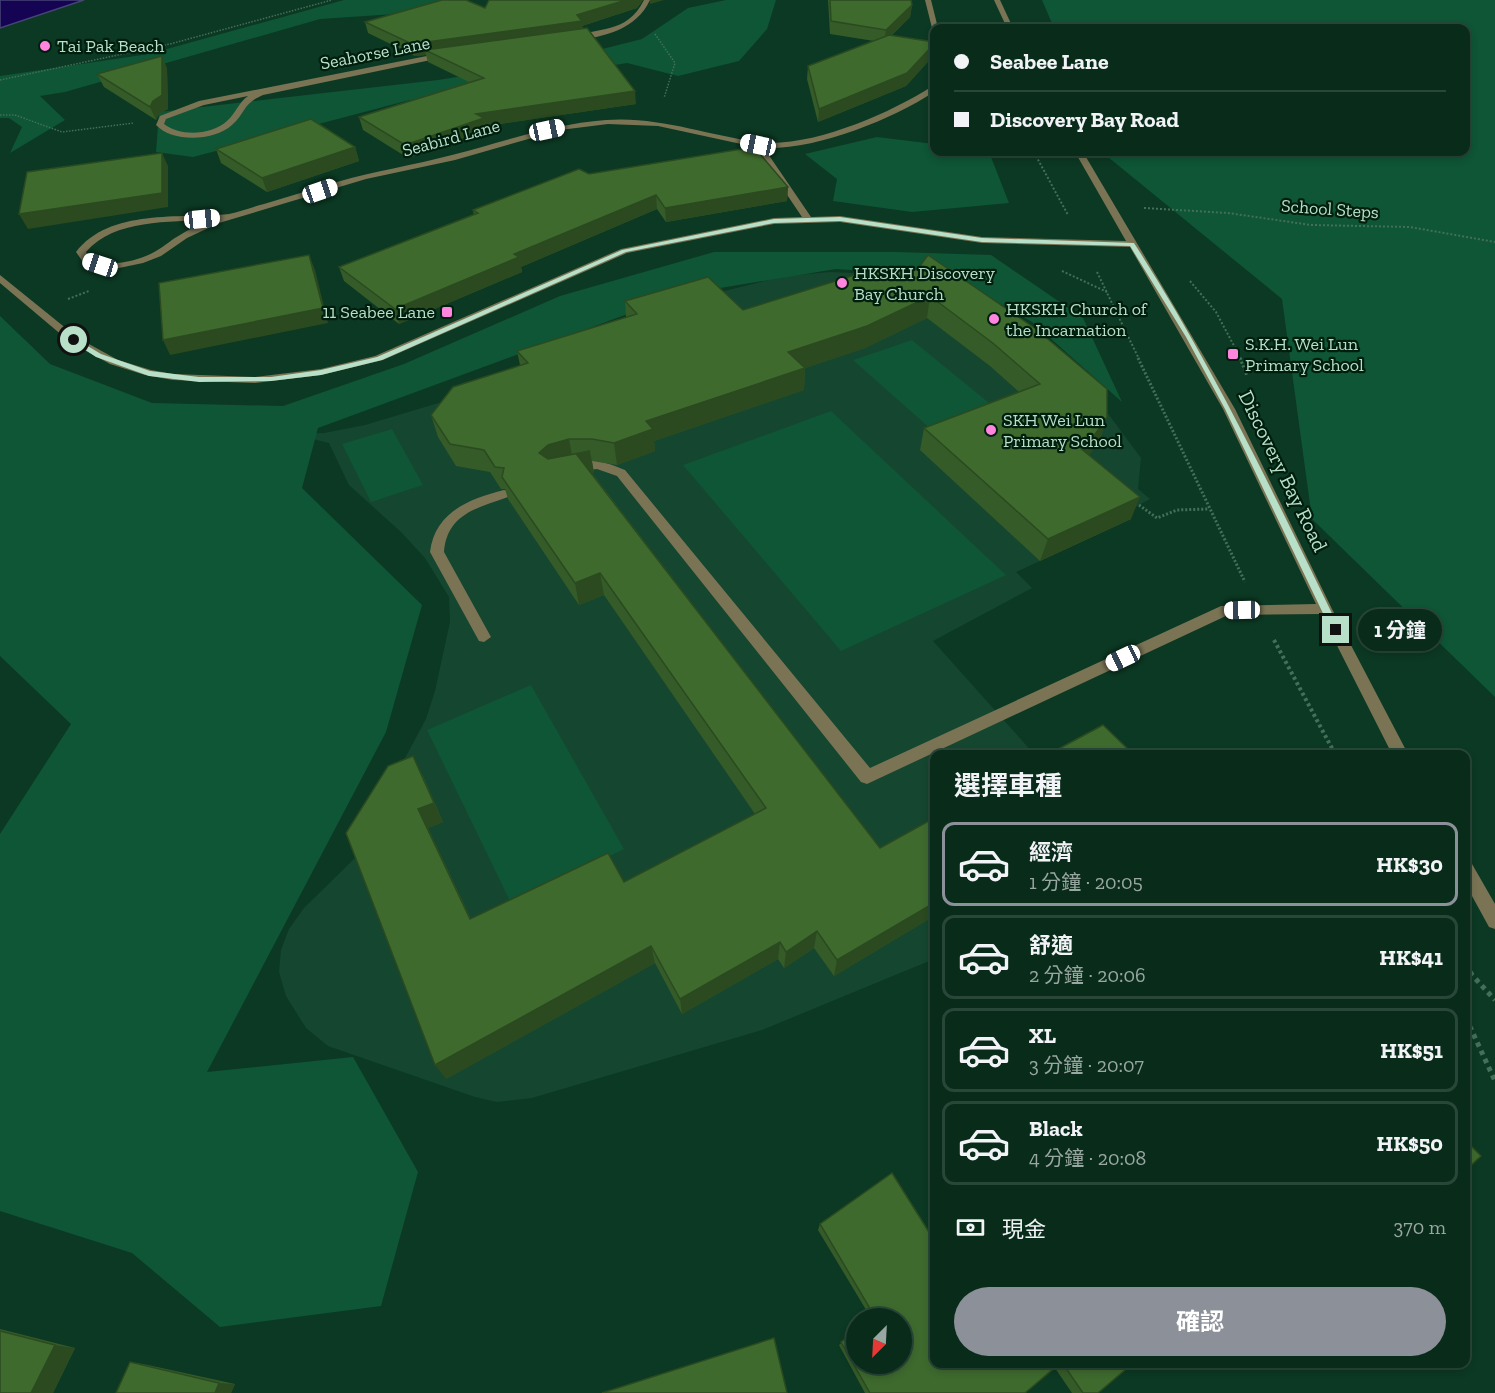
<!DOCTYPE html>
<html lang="zh-TW">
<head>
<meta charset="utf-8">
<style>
	body { margin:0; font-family:"Zilla Slab","Noto Sans TC",serif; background:#123323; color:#f1f3f6; height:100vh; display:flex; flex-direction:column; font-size:22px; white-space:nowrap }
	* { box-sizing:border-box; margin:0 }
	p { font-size:20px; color:#99a7a2 }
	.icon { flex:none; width:33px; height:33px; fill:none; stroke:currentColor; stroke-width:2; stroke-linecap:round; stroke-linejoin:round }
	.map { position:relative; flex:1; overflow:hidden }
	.sheet { position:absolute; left:930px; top:750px; width:540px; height:618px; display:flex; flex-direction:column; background:#092b1a; border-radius:12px; box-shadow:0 3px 9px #0003,0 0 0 2px #294739 }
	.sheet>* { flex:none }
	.banner { position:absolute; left:930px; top:24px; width:540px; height:132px; border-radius:12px; box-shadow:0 3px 9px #0003,0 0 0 2px #294739; display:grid; align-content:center; height:132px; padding:0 24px; background:#092b1a }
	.needle { width:39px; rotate:204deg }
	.fabs { position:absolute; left:846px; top:1308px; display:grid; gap:12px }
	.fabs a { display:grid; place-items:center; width:66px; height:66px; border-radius:50%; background:#092b1a; box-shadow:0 3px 9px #0003,0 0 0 2px #294739; font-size:30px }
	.end { position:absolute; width:27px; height:27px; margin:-14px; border:8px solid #b8dfc7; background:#111; box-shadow:0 0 0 3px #111 }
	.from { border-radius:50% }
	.bubble { position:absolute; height:42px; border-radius:21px; background:#092b1a; box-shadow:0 3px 9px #0003,0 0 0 2px #294739; font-size:20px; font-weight:700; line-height:42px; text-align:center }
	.car { position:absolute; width:18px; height:36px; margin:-18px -9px; border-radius:8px; box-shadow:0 0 4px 2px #0007; background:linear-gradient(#fff 24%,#345 0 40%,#fff 0 76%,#345 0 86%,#fff 0) }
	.banner b { display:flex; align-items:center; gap:21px; height:57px; font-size:22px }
	.banner b+b { border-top:2px solid #294739 }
	.banner i { width:15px; height:15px; background:#f1f3f6 }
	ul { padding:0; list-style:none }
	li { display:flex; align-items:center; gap:18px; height:84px; margin:0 12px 9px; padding:0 12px; border:3px solid #294739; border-radius:12px }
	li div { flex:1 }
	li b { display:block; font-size:22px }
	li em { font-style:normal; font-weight:700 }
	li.current { border-color:#8c9099 }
	li>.icon { width:54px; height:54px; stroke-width:1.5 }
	h2 { padding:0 24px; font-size:27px; line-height:72px }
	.pay { display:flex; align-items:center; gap:15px; height:66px; padding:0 24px; font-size:22px }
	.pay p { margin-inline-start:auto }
	.action { display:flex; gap:12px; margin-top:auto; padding:12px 24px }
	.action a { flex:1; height:69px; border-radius:36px; background:#8c9099; color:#fff; font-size:24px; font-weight:700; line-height:69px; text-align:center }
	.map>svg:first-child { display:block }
	.built { fill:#15462f }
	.green { fill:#0e5636 }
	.water { fill:#150353; stroke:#464576; stroke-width:1.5 }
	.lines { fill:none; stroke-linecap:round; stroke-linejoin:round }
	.path-far4 { stroke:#446f58; stroke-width:1.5; stroke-dasharray:1.5 1.5; stroke-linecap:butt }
	.path-far3 { stroke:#446f58; stroke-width:2; stroke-dasharray:2 2; stroke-linecap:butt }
	.path-far2 { stroke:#446f58; stroke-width:3; stroke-dasharray:2 2; stroke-linecap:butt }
	.path-far1 { stroke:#446f58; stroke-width:4; stroke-dasharray:3 3; stroke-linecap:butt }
	.path { stroke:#446f58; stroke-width:5; stroke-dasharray:4.5 4.5; stroke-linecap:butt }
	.minor { fill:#7a7455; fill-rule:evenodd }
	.wall { fill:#355b28 }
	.shaded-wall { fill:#2b4a20 }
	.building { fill:#3e6a2e; stroke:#2b4a20; stroke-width:1.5 }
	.route { fill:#b8dfc7 }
	.poi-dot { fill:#ff85de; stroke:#001e0e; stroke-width:2 }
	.labels { text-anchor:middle; stroke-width:4.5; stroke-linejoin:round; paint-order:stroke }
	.far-poi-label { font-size:18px; fill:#b8dfc7; stroke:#001e0e; text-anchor:start }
	.far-street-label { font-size:18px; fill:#b8dfc7; stroke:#001e0e }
	.street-label { font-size:21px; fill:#b8dfc7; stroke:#001e0e }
</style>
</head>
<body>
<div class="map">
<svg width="1495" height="1393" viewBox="0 0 1495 1393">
	<rect width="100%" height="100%" fill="#0c3923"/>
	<polygon class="built" points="830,272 900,275 1063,353 1141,458 1138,489 1150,499 1124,513 1131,519 1016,572 1032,588 933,641 1034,754 934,754 934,959 762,1030 532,1098 497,1102 475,1097 328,1046 306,1028 286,996 279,972 281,950 289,929 304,908 354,859 382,811 397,773 426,719 435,691 450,622 449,597 425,558 401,532 349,485 329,443 292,434 324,433 365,425 525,377 716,293 786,276"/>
	<g class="green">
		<polygon points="344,0 456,0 425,12 320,19 65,92 40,96 65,120 10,153 22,127 9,118 0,118 0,76 149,54"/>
		<polygon points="726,0 776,0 767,29 739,61 678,76 627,63 406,101 193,157 156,152 159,112 438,80 551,62 642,39 688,8"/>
		<polygon points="1042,0 1495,0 1495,697 1312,519 1282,299 1108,157 1105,152 1466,152 1466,28 1054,28"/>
		<polygon points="877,137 934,144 934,152 989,152 1009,203 912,212 833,201 837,179 805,154"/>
		<polygon points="714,252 897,252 991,255 1083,318 1122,402 1032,322 954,277 836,269 702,291 625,315 318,428 302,488 422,605 386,732 207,1072 353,1057 418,1172 381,1306 220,1327 132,1253 0,1211 0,834 71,724 0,656 0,316 50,364 152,403 283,406 404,364 560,296"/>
		<polygon points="912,340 994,407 933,431 853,360"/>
		<polygon points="831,411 1006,575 841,651 683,465"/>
		<polygon points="392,429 423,485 371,502 342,444"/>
		<polygon points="531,685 624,849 512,905 427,730"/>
	</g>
	<polygon class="water" points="0,0 84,0 0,28"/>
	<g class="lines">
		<g class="path-far4">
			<polyline points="655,34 675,63 664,98"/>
			<polyline points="0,80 170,44 332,0"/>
			<polyline points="0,115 15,115 62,132 134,123"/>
			<polyline points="1034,152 1037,157"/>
		</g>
		<g class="path-far3">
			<polyline points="1036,156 1068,215"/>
			<polyline points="1144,208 1228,213 1311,225 1410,227 1495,242"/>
			<polyline points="1062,271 1107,292"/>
			<polyline points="1097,272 1139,359"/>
			<polyline points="1190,281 1216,312 1241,359"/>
			<polyline points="68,299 89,291"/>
		</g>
		<g class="path-far2">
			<polyline points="1138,358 1245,582"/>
			<polyline points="1240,358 1247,376"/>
			<polyline points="1139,505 1157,518 1177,510 1209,509"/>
		</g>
		<polyline class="path-far1" points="1274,640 1335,754"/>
		<g class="path">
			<polyline points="1466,964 1472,975 1495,1000"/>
			<polyline points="1466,1018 1495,1081"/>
		</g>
		<g class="minor">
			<path d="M644 0H650C636 30 605 36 575 41L572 39C597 25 626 36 644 0Z"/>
			<polygon points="925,0 931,0 938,28 934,30 932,28"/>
			<polygon points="994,0 1000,0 1013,28 1007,28"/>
			<path d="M447 52 450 56 263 95C242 104 246 113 232 125 214 141 173 143 156 125L160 116 199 101ZM248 96C238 103 236 113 227 121 212 135 180 137 164 124L166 119 204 105Z"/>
			<path d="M931 87H934V92C891 120 816 150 764 148L811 217 840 216 982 237 1126 241 1075 152H1083L1235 409 1332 609 1408 754H1392L1321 614 1228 615 867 784 861 782 617 476 597 469 572 472 566 468C581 453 609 463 625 470L870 768 1221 606 1316 604 1223 409 1130 247 982 243 840 222 774 224 627 253 383 360 321 375 255 383 173 380 145 375 110 364 70 342 0 283V275L78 338 118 360 151 370 173 374 255 377 321 369 375 356 621 249 774 218 802 217 755 147 658 126 608 124 560 130 455 160 366 179 219 223 187 238 161 256 143 263 119 268H100L83 262 76 252C110 208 180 219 229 214 240 212 252 207 264 204 288 197 313 189 337 182 375 171 414 165 452 155 503 142 552 124 606 120 658 116 707 135 757 142 808 149 889 114 931 87ZM210 220C200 225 189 229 180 235 172 239 165 246 156 251 140 261 98 272 86 252 114 219 170 222 210 220Z"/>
			<path d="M504 490 508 491V497C477 508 447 514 444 552L491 637 484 642 479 641 430 552C435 512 469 499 504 490Z"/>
			<polygon points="1466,861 1472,864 1495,904 1495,929 1489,927 1466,885"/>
		</g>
	</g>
	<g class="wall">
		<polygon points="489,0 643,0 637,8 582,26 583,28 636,104 486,126 487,132 408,158 363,130 359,117 469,82 428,62 426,55 415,56 368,33 365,22 485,8"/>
		<polygon points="828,0 911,0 912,5 910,17 891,36 934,42 934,55 906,86 818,122 807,79 808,66 874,41 830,34"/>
		<polygon points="162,56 167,69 168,109 159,114 156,120 104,87 97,74"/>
		<polygon points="355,147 359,161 267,192 221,163 216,149"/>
		<polygon points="589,174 788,187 787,201 666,222 657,209 521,267 522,272 399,324 344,281 339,267 474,215 473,210"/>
		<polygon points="900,267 1107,417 1100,439 1089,455 1131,519 1040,561 920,450 924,428 1019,392 990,366 927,318 865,348 805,368 804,390 654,441 655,451 617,465 592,461 594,473 592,473 880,848 934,818 934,916 834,976 814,948 784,968 778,959 682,1014 655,963 446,1079 423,776 443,822 428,828 471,919 624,882 755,814 604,595 579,605 508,499 505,489 501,489 490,472 456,466 438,437 431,415 520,365 517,351 626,317 625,301 743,310"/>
		<polygon points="892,1173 934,1240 934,1364 1132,1364 1098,1393 1072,1393 1055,1368 1025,1393 865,1393 839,1345 856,1331 856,1364 902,1364 902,1318 871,1318 818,1230 820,1224"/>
		<polygon points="0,1329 75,1348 53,1393 0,1393"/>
		<polygon points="130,1362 148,1365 235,1384 231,1393"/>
	</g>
	<g class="shaded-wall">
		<polygon points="626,0 643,0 637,8 582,26 583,33 425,50 426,55 415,56 412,44 577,15"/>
		<polygon points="650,0 664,0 650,4"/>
		<polygon points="912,5 910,17 884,42 886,30"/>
		<polygon points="934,44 934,55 906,86 818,122 819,109"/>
		<polygon points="162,56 167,69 168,109 159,114 156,120 150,107"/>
		<polygon points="635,91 636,104 486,126 487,132 408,158 405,145 476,114"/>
		<polygon points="355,147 359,161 267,192 262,178"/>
		<polygon points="162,153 168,166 168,207 28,229 19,214"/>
		<polygon points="788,187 787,201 666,222 665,208"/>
		<polygon points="656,195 657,209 521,267 522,272 399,324 395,309 514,254"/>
		<polygon points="309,255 315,270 328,323 170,355 163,340"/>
		<polygon points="930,296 927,318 865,348 787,374 788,352"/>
		<polygon points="805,368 804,390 654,441 655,451 617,465 614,443 646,421"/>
		<polygon points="1107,417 1100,439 1082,465 1079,447"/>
		<polygon points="569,439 573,461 553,467 539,453 548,445"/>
		<polygon points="590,451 594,473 581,477 577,455"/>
		<polygon points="1140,497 1131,519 1040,561 1048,539"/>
		<polygon points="600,573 604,595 579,605 575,583"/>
		<polygon points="413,756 443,822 428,828 479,936 418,809"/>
		<polygon points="934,903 934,916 834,976 837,960"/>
		<polygon points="817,931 814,948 784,968 786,952"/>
		<polygon points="780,942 778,959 682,1014 680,999"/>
		<polygon points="651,946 655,963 446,1079 435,1065"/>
		<polygon points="55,1345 75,1348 53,1393 31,1393"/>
		<polygon points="219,1383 235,1384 231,1393 215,1393"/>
	</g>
	<g class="building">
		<polygon points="442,0 466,0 485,8 489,0 626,0 577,15 582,21 412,44 365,22"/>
		<polygon points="830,0 911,0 912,5 886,30 831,21"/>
		<polygon points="587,28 635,91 476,114 484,118 405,145 359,117 484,78 425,50"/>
		<polygon points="889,35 934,42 934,44 907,73 819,109 808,66"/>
		<polygon points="162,56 162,95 153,101 150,107 97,74"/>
		<polygon points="311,119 355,147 262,178 216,149"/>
		<polygon points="754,147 788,187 665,208 656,195 514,254 519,257 395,309 339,267 478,213 473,210 579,169 589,174"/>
		<polygon points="162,153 162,193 19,214 27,172"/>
		<polygon points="309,255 323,308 163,340 159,283"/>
		<polygon points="928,255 1036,329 1107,389 1107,417 1089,443 1079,447 1140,497 1048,539 924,428 1040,384 994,344 930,296 867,326 788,352 805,368 646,421 653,429 614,443 592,439 569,439 548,445 539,453 548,459 590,451 577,455 880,848 934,818 934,903 837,960 817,931 786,952 780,942 680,999 651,946 435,1065 346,833 388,766 413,756 434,803 418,809 470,919 608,853 624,882 766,808 600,573 575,583 502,477 504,468 495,467 484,450 450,444 431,415 453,387 528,363 517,351 637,314 625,301 708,277 743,310 858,274 900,267 917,270"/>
		<polygon points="1103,725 1133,754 1049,754"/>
		<polygon points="1466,1141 1481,1156 1466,1170"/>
		<polygon points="892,1173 934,1240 934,1364 1059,1364 1025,1393 870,1393 841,1342 856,1331 856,1364 902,1364 902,1318 873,1318 875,1317 820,1224"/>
		<polygon points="0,1331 55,1345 31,1393 0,1393"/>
		<polygon points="774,1338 787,1393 602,1393"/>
		<polygon points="130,1362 219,1383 215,1393 116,1393"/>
		<polygon points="1063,1364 1132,1364 1098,1393 1083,1393"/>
	</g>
	<path class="route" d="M840 217 982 238 1134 243C1214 367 1276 498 1340 630L1339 633 1331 630 1225 409 1186 337 1130 246 982 242 840 221 774 223 626 252 382 360 321 375 271 381 199 382 149 376 96 357 70 340 76 339 101 354 150 371 199 377H271L321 370 377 357 622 250 774 219Z"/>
	<g class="poi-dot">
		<circle cx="45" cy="46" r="6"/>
		<circle cx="842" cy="283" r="6"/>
		<rect x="441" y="306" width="12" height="12" rx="3"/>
		<circle cx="994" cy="319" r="6"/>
		<rect x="1227" y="348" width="12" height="12" rx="3"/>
		<circle cx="991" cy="430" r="6"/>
	</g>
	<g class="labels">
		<g class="far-poi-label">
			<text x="57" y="52">Tai Pak Beach</text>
			<text x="854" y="279">HKSKH Discovery<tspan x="854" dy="21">Bay Church</tspan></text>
			<text x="1006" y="315">HKSKH Church of<tspan x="1006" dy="21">the Incarnation</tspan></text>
			<text x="435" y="318" text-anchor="end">11 Seabee Lane</text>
			<text x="1245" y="350">S.K.H. Wei Lun<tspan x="1245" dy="21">Primary School</tspan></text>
			<text x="1003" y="426">SKH Wei Lun<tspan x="1003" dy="21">Primary School</tspan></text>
		</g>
		<g class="far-street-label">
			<text transform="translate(375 53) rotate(-11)" y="6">Seahorse Lane</text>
			<text transform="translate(451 138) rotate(-15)" y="6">Seabird Lane</text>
			<text transform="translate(1330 209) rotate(4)" y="6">School Steps</text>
		</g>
		<g class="street-label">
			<text transform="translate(1283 471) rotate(64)" y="7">Discovery Bay Road</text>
		</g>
	</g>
</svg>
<div class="fabs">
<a><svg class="needle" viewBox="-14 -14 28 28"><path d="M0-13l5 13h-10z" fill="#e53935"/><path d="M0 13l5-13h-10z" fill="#99a7a2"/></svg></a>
</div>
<i class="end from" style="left:74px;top:340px"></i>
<i class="end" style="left:1336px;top:630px"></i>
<div class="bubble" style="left:1358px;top:609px;width:84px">1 分鐘</div>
<i class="car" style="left:547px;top:130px;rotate:78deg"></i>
<i class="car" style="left:758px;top:145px;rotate:282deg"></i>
<i class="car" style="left:320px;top:191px;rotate:71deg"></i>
<i class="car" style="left:202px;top:219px;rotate:84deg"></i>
<i class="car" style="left:100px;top:265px;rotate:288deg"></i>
<i class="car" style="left:1242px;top:610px;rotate:269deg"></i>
<i class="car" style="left:1123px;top:658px;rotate:245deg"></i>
<div class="banner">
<b><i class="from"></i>Seabee Lane</b>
<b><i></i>Discovery Bay Road</b>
</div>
<section class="sheet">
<h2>選擇車種</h2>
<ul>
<li class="current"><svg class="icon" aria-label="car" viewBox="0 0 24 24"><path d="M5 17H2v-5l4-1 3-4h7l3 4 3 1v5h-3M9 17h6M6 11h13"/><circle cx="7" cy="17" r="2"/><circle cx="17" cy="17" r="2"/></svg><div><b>經濟</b><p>1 分鐘 · 20:05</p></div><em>HK$30</em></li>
<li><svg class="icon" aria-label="car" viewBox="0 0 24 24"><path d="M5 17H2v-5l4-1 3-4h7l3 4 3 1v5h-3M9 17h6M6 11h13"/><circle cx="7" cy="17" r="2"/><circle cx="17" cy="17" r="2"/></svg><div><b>舒適</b><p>2 分鐘 · 20:06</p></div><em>HK$41</em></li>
<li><svg class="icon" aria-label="car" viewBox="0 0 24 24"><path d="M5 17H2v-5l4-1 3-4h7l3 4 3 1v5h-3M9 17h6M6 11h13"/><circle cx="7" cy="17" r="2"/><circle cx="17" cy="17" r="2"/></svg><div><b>XL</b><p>3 分鐘 · 20:07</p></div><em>HK$51</em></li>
<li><svg class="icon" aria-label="car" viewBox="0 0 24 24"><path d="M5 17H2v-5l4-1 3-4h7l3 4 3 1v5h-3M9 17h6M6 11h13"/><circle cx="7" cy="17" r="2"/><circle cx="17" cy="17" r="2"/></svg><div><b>Black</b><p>4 分鐘 · 20:08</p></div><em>HK$50</em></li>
</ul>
<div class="pay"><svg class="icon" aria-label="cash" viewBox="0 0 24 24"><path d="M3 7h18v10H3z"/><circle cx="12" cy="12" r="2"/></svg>現金<p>370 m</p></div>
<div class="action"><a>確認</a></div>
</section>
</div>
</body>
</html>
